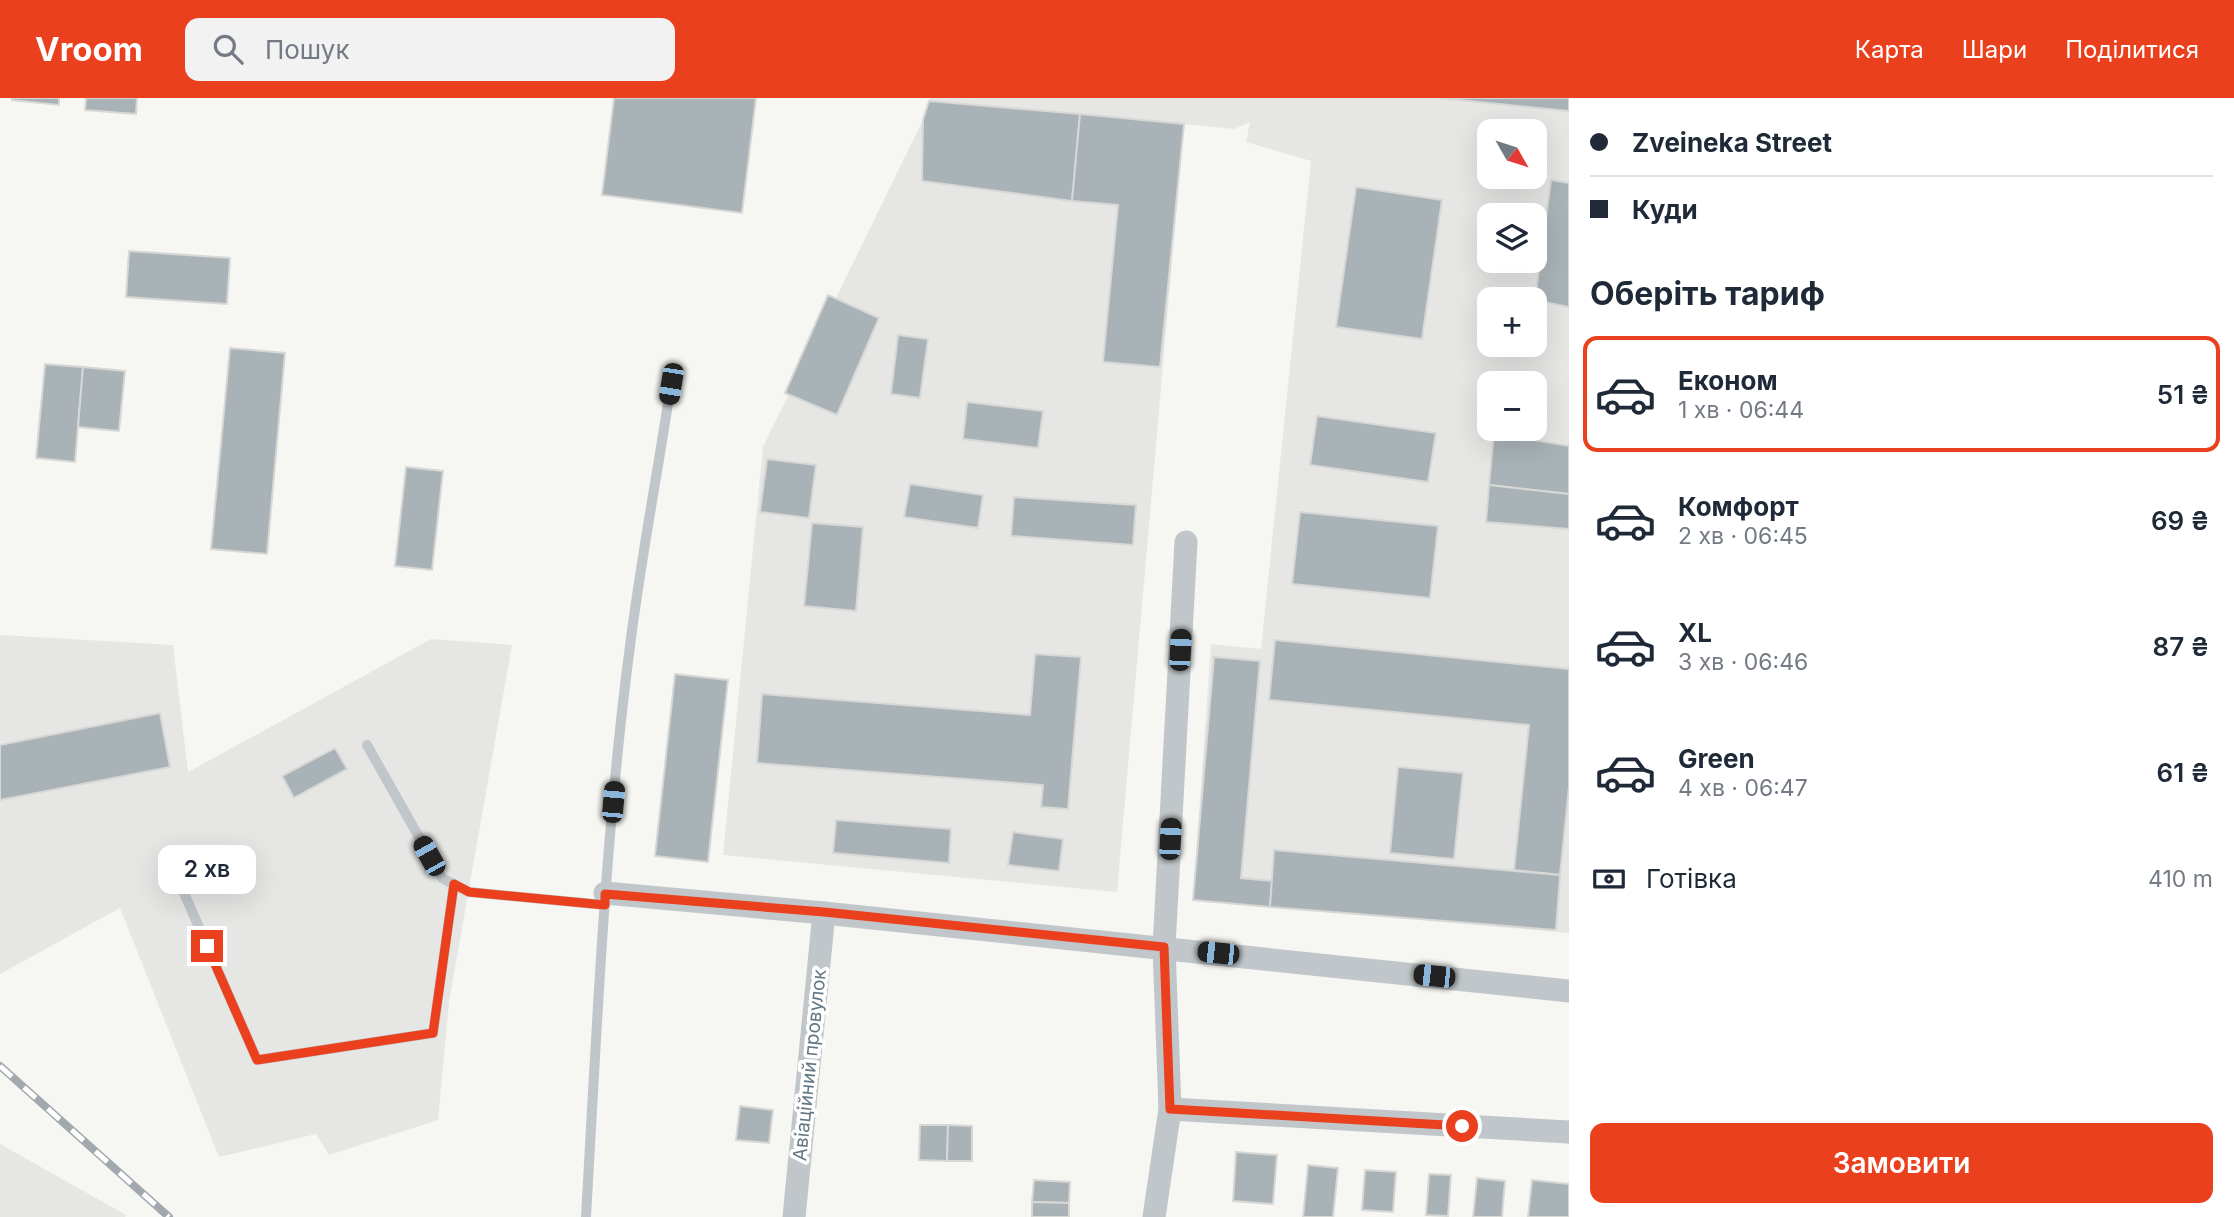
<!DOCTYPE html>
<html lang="uk">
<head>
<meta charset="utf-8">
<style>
	body { margin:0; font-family:Inter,sans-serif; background:#f2f2f3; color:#1f2937; height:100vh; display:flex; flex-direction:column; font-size:26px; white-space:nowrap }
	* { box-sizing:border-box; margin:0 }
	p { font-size:23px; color:#747a83 }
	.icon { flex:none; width:38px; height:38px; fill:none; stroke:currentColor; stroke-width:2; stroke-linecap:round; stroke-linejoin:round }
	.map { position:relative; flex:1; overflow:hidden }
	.sheet { display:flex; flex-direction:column; background:#fff; width:665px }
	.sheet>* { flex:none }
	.top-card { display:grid; align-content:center; height:154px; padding:0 21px; background:#fff }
	.needle { width:46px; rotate:129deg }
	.tools { position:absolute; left:1477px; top:21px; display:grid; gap:14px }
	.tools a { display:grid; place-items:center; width:70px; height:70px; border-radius:14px; background:#fff; box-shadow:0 7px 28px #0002; font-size:35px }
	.end { position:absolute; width:32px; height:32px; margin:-16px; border:9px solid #eb401d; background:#fff; box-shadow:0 0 0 4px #fff }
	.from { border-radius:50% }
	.bubble { position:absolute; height:49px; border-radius:14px; background:#fff; box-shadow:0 7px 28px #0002; font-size:23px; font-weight:600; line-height:49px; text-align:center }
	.car { position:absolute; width:21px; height:42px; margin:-21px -10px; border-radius:9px; box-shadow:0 0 5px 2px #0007; background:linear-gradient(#222 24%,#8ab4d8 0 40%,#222 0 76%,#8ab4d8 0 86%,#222 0) }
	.top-card b { display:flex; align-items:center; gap:24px; height:66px; font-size:26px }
	.top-card b+b { border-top:2px solid #e0e1e3 }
	.top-card i { width:18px; height:18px; background:#1f2937 }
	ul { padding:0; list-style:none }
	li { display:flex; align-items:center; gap:21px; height:116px; margin:0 14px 10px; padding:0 7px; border:4px solid transparent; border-radius:14px }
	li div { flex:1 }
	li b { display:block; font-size:26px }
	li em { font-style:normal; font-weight:600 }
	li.selected { border-color:#eb401d }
	li>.icon { width:63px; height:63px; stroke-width:1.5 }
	h2 { padding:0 21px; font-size:32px; line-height:84px }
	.pay { display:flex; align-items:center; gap:18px; height:77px; padding:0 21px; font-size:26px }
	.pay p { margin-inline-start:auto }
	.action { display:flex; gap:14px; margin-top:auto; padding:14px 21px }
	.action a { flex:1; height:80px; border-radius:14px; background:#eb401d; color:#fff; font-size:28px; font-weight:600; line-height:80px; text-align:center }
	header { display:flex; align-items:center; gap:42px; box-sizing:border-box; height:98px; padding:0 35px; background:#eb401d; color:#fff }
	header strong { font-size:33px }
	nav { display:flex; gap:38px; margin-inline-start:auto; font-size:24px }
	.search { width:490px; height:63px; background:#f2f2f3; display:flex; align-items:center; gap:18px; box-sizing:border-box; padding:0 24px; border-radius:14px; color:#747a83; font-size:26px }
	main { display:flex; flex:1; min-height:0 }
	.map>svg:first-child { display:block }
	.built { fill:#e6e7e5; fill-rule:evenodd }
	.building { fill:#a9b3b7; stroke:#d7d7d5; stroke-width:2 }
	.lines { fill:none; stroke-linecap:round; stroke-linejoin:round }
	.service { stroke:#c0c6c9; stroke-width:10 }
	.minor { stroke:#c0c6c9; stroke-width:23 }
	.rail-casing { stroke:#a1a9ae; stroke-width:8 }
	.rail { stroke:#fff; stroke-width:5; stroke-dasharray:16; stroke-linecap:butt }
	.route { stroke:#eb401d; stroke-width:9 }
	.labels { text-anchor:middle; stroke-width:7; stroke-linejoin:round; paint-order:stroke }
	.street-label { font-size:19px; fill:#637885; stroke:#fff }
</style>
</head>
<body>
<header>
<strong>Vroom</strong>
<div class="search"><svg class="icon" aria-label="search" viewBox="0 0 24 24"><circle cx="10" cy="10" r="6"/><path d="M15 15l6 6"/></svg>Пошук</div>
<nav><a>Карта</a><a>Шари</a><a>Поділитися</a></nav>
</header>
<main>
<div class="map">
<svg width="1569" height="1119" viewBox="0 0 1569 1119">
	<rect width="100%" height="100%" fill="#f6f6f2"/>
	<g class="built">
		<path d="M930 0H1569V835L1193 802 1211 546 1261 551 1311 63 1246 44 1250 24 1234 31 1184 26 1117 794 723 757 763 349 923 22ZM1489 33H1535V79H1489ZM1489 117H1535V163H1489ZM1489 201H1535V247H1489ZM1489 285H1535V331H1489Z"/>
		<polygon points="0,537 173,547 188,674 431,541 512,547 449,904 438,1022 329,1057 316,1036 219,1059 120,810 0,876"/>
		<polygon points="0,1046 126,1117 125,1119 0,1119"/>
	</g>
	<g class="building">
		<polygon points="12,0 59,0 59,7 12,2"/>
		<polygon points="86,0 137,0 136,16 85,12"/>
		<polygon points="614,0 756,0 742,115 602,97"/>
		<polygon points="1439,0 1569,0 1569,13"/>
		<polygon points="929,3 1080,16 1072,103 922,83 923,22"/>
		<polygon points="1080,16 1184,26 1160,269 1103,264 1118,107 1072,103"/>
		<polygon points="1551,82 1569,85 1569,209 1535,202"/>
		<polygon points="1356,89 1442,102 1422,241 1336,229"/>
		<polygon points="129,153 230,160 227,206 126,199"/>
		<polygon points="828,197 879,220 837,317 785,295"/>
		<polygon points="898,237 928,241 920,300 891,296"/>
		<polygon points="230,250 285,255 267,456 211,451"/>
		<polygon points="45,266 83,269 75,364 36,360"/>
		<polygon points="83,269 125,273 119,333 78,329"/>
		<polygon points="967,304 1043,313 1038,350 963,341"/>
		<polygon points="1317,318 1436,335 1428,384 1310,367"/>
		<polygon points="1494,335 1569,348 1569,396 1489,387"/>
		<polygon points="767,361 816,367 809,420 760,414"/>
		<polygon points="406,369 443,373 432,472 395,468"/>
		<polygon points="910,386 983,397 978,430 904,419"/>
		<polygon points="1489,387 1569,396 1569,431 1486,424"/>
		<polygon points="1014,399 1136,407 1133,447 1011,438"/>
		<polygon points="1300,414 1438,428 1430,500 1292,486"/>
		<polygon points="812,425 863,429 856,513 804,508"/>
		<polygon points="1275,542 1569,571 1569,688 1560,777 1514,772 1529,627 1269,602"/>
		<polygon points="1035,556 1081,559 1068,711 1041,709 1043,687 757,665 762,596 1030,617"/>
		<polygon points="1214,559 1260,563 1241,780 1272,783 1270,809 1193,802"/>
		<polygon points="675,576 728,582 708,764 655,758"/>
		<polygon points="160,615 170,669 0,702 0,647"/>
		<polygon points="335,650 347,671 294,700 282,678"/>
		<polygon points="1398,669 1463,675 1454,761 1390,755"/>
		<polygon points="836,722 951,731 949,765 833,755"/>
		<polygon points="1013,734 1063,741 1059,773 1008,767"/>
		<polygon points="1274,752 1560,777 1556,832 1270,809"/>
		<polygon points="740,1008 773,1012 769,1045 736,1042"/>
		<polygon points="920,1027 948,1027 947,1063 919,1062"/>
		<polygon points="948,1027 972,1028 972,1063 947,1063"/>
		<polygon points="1236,1054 1277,1057 1273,1106 1233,1103"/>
		<polygon points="1308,1067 1338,1070 1333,1119 1303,1119"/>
		<polygon points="1365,1072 1396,1074 1393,1114 1362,1112"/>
		<polygon points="1429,1076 1451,1077 1448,1118 1426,1117"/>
		<polygon points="1477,1080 1505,1083 1502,1119 1473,1119"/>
		<polygon points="1034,1082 1070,1084 1069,1105 1032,1104"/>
		<polygon points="1532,1082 1569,1086 1569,1119 1528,1119"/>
		<polygon points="1032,1104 1069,1105 1069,1119 1032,1119"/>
	</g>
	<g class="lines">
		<g class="service">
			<polyline points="367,647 442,780 469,794 605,807"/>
			<polyline points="167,756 257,962 433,935 454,786"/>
			<path d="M586 1119C597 928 605 737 630 548 641 460 658 373 671 286"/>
		</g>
		<g class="minor">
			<polyline points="605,795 824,815 1569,893"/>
			<polyline points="1170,1011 1569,1034"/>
			<polyline points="794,1119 824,815"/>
			<polyline points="1154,1119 1170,1011 1164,849 1186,444"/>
		</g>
		<defs>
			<polyline id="rail" points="0,968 169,1119"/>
		</defs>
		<use href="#rail" class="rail-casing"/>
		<use href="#rail" class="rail"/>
	</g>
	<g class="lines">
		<polyline class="route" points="207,848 257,962 433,935 454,786 469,794 605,807 605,796 824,814 1164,849 1170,1011 1462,1028"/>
	</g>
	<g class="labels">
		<g class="street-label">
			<text transform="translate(809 967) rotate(-84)" y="7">Авіаційний провулок</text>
		</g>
	</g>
</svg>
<div class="tools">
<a><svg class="needle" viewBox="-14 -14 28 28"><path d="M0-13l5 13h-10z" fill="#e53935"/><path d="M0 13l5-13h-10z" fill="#747a83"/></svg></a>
<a><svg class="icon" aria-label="layers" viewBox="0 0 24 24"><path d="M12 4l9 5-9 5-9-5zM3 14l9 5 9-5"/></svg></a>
<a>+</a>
<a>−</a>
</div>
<i class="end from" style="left:1462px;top:1028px"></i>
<i class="end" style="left:207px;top:848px"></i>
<div class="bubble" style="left:158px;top:747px;width:98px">2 хв</div>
<i class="car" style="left:671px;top:286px;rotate:189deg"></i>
<i class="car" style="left:1180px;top:552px;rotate:3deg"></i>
<i class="car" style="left:613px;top:704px;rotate:5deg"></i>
<i class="car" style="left:1170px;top:741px;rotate:3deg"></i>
<i class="car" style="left:429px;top:758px;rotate:331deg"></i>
<i class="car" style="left:1218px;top:855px;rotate:276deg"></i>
<i class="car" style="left:1434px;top:878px;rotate:276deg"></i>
</div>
<section class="sheet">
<div class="top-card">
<b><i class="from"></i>Zveineka Street</b>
<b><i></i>Куди</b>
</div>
<h2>Оберіть тариф</h2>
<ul>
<li class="selected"><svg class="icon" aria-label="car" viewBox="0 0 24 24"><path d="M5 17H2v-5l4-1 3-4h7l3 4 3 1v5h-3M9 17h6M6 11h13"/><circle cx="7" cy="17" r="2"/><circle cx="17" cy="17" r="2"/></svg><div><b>Економ</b><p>1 хв · 06:44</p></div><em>51 ₴</em></li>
<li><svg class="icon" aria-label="car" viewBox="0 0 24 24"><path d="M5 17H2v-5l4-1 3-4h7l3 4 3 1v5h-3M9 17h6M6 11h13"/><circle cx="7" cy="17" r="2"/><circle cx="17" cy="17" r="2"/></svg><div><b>Комфорт</b><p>2 хв · 06:45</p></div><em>69 ₴</em></li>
<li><svg class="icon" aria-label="car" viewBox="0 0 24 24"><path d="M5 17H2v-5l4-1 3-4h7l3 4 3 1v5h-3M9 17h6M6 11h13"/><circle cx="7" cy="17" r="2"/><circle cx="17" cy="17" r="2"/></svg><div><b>XL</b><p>3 хв · 06:46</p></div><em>87 ₴</em></li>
<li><svg class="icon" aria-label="car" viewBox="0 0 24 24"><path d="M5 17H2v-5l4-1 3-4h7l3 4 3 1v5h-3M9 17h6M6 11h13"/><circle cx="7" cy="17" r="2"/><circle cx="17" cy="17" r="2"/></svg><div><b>Green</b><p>4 хв · 06:47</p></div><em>61 ₴</em></li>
</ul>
<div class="pay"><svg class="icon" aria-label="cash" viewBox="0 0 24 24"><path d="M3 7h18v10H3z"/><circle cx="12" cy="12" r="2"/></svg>Готівка<p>410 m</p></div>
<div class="action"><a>Замовити</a></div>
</section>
</main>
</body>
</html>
